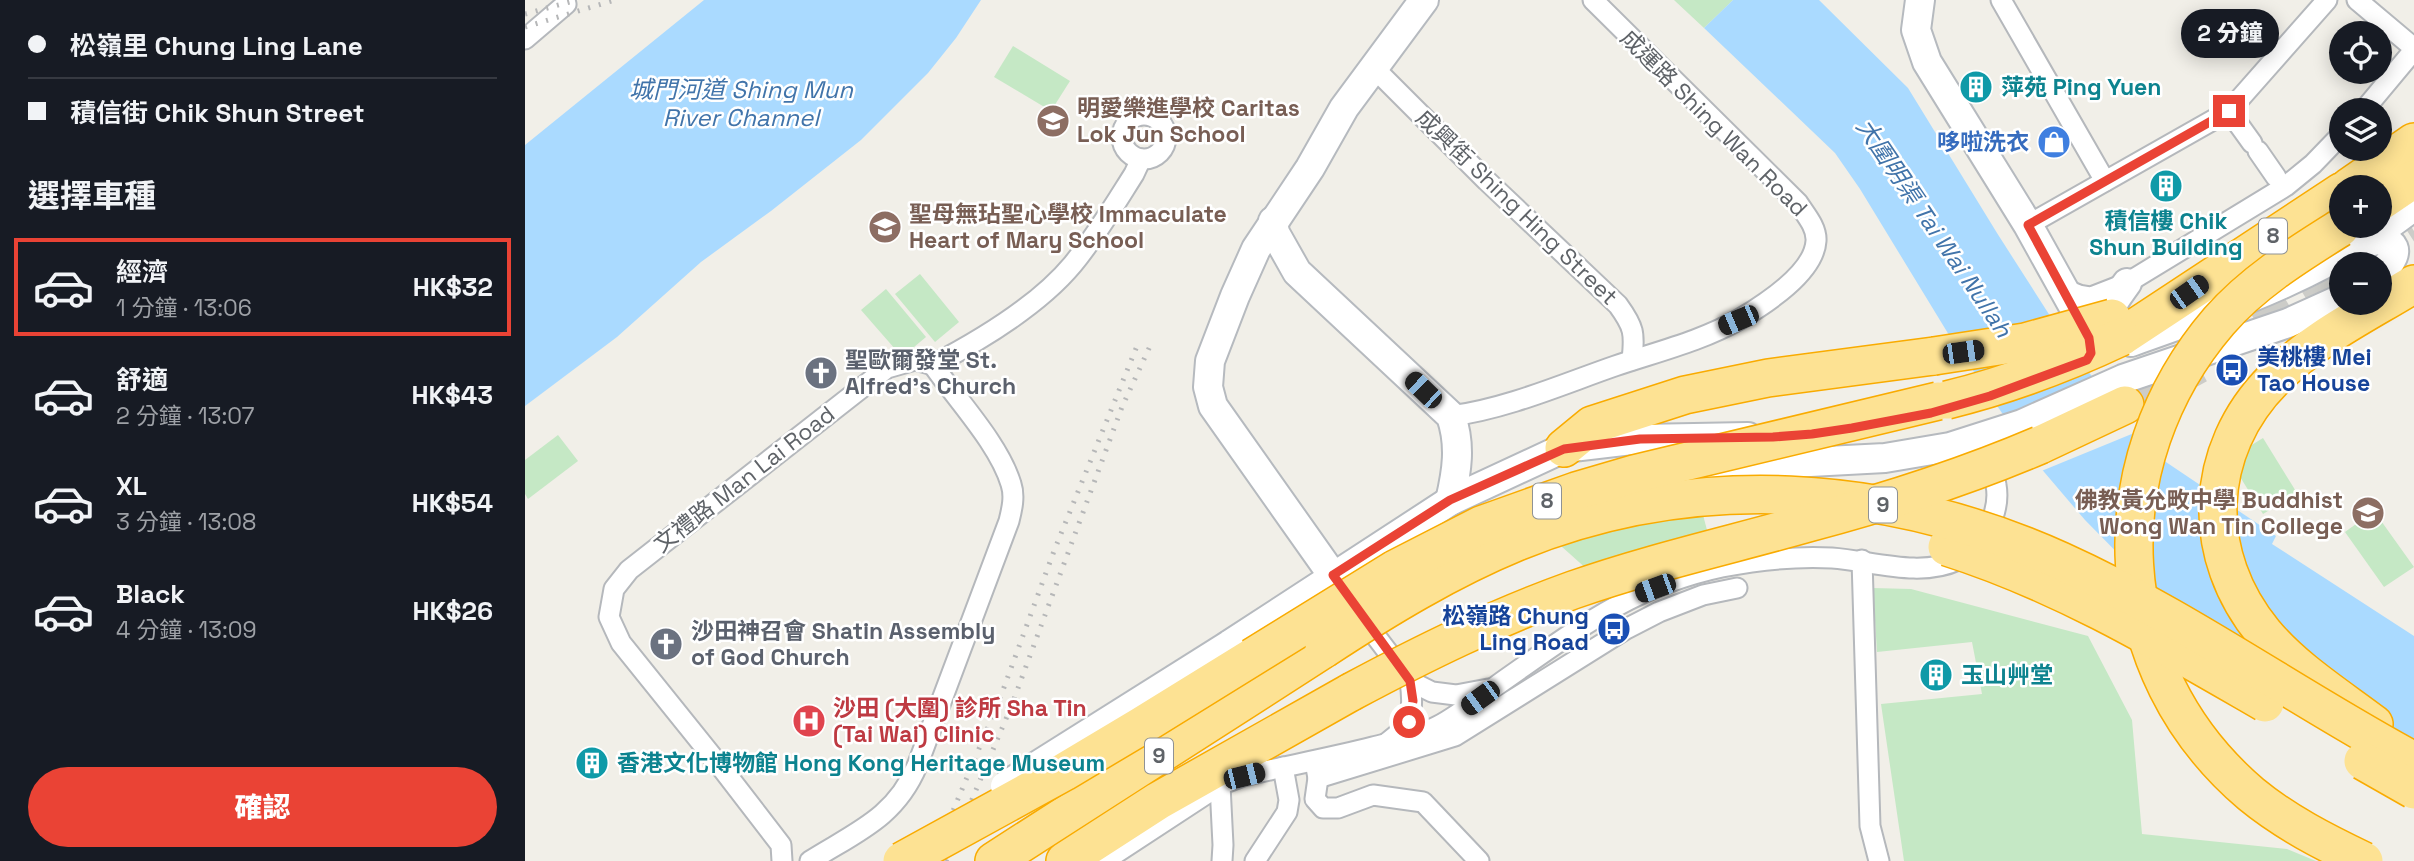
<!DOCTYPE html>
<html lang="zh-TW">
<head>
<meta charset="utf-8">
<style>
	body { margin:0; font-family:"Space Grotesk","Noto Sans TC",sans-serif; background:#242831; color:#f1f3f6; height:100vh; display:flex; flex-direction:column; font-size:26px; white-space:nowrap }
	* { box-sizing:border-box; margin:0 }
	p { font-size:23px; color:#9ea1a6 }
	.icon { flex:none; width:38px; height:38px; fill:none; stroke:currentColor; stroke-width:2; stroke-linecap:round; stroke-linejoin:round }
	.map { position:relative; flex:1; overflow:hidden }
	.sheet { display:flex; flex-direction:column; background:#171b24; width:525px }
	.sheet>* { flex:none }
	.banner { display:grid; align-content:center; height:154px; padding:0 28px; background:#171b24 }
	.controls { position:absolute; left:1804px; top:21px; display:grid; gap:14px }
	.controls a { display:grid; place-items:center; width:63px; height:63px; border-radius:50%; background:#171b24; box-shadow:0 4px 18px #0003; font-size:35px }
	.end { position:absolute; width:32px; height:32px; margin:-16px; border:9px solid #ea4335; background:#fff; box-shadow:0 0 0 4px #fff }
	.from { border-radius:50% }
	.bubble { position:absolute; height:49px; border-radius:24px; background:#171b24; box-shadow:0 4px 18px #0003; font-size:23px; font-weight:800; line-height:49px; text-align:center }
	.car { position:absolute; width:21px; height:42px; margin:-21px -10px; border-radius:9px; box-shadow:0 0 5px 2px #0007; background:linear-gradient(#222 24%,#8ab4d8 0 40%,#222 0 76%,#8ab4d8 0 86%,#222 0) }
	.banner b { display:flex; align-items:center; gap:24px; height:66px; font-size:26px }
	.banner b+b { border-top:2px solid #363941 }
	.banner i { width:18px; height:18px; background:#f1f3f6 }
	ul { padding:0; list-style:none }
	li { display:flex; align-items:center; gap:21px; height:98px; margin:0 14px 10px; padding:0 14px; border:4px solid transparent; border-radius:0px }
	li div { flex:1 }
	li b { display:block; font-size:26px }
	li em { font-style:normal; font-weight:800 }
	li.selected { border-color:#ea4335 }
	li>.icon { width:63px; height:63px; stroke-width:1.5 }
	h2 { padding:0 28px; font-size:32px; line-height:84px }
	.action { display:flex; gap:14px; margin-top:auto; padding:14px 28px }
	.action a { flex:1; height:80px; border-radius:42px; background:#ea4335; color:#fff; font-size:28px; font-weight:800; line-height:80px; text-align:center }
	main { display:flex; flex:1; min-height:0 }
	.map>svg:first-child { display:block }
	.green { fill:#c5e8c5 }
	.water { fill:#aadaff }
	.pier { fill:#f1efe8 }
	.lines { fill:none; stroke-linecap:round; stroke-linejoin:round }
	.highway-tunnel { stroke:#ccccc8; stroke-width:37; stroke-dasharray:37 18; stroke-linecap:butt }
	.street-casing { stroke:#b5b8bc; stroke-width:23 }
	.secondary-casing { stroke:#b6babf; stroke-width:32 }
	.highway-casing { stroke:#f9ab00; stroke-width:40 }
	.street { stroke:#fff; stroke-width:19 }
	.secondary { stroke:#fff; stroke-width:28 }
	.highway { stroke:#fde293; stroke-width:37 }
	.rail { stroke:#b6b7b8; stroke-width:5; stroke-dasharray:2 9; stroke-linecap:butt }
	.secondary-bridge-casing { stroke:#b6babf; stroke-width:32; stroke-linecap:butt }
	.highway-bridge-casing { stroke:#f9ab00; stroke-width:40; stroke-linecap:butt }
	.secondary-bridge { stroke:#fff; stroke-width:28 }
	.highway-bridge { stroke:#fde293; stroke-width:37 }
	.route { stroke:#ea4335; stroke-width:9 }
	.labels { text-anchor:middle; stroke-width:5; stroke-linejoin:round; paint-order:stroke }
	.shield { fill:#fff; stroke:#8f9295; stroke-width:2 }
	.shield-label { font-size:21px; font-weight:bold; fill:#5f6368 }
	.culture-label { font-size:23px; font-weight:bold; fill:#0d838f; stroke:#fff; text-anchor:start }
	.education-label { font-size:23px; font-weight:bold; fill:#785e54; stroke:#fff; text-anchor:start }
	.street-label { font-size:23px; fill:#5f6368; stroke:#fff }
	.shop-label { font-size:23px; font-weight:bold; fill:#366cbe; stroke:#fff; text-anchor:end }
	.transit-label { font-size:23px; font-weight:bold; fill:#164399; stroke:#fff; text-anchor:start }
	.worship-label { font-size:23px; font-weight:bold; fill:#5b616d; stroke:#fff; text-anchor:start }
	.health-label { font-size:23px; font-weight:bold; fill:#be3a42; stroke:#fff; text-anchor:start }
	.water-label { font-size:24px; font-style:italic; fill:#4174aa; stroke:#fff }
</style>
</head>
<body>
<main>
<section class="sheet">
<div class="banner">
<b><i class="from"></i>松嶺里 Chung Ling Lane</b>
<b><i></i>積信街 Chik Shun Street</b>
</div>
<h2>選擇車種</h2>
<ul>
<li class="selected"><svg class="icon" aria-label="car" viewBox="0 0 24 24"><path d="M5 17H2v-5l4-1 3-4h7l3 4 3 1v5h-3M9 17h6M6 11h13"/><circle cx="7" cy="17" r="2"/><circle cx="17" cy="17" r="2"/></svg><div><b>經濟</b><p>1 分鐘 · 13:06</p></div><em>HK$32</em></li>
<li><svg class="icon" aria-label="car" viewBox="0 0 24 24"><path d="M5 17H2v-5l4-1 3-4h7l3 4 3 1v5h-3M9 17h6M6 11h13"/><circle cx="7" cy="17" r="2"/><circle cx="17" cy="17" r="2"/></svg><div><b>舒適</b><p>2 分鐘 · 13:07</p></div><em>HK$43</em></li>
<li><svg class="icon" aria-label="car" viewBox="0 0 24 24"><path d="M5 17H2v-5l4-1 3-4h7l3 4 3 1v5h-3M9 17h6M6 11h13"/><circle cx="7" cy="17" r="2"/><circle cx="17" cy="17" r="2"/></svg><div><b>XL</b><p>3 分鐘 · 13:08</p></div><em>HK$54</em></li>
<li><svg class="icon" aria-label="car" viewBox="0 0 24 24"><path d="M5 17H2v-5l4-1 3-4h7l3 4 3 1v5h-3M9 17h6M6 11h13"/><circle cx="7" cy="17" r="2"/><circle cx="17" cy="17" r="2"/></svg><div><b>Black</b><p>4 分鐘 · 13:09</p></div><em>HK$26</em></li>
</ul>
<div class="action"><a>確認</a></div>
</section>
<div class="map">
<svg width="1889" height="861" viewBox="0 0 1889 861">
	<rect width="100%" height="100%" fill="#f1efe8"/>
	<g class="green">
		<polygon points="1149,0 1208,0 1179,28"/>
		<polygon points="488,46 545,81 526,111 469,77"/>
		<polygon points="395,274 434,322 410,342 370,294"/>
		<polygon points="361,289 401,337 377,357 336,310"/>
		<polygon points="33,435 53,461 3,499 0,494 0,460"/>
		<polygon points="1738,438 1772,493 1738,514 1704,459"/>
		<polygon points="1170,485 1186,545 1073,579 1008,521"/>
		<polygon points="1849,511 1889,567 1859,587 1820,532"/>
		<polygon points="1348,588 1386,589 1563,636 1607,720 1617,834 1762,849 1791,861 1379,861 1356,704 1457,694 1447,642 1352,652"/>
	</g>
	<g class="water">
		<polygon points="179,0 456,0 431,38 403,73 336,140 246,211 176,262 92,337 0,406 0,145"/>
		<polygon points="1208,0 1294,0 1383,88 1472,233 1550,355 1629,454 1751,536 1747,544 1889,636 1889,761 1627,588 1560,520 1514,466 1477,413 1424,335 1335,189 1310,153 1179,28"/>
	</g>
	<polygon class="pier" points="1600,412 1614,431 1514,472 1488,435"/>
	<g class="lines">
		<g class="highway-tunnel">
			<polyline points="1838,264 1889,231"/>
			<polyline points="1734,327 1816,277"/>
			<polyline points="1600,405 1673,365"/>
		</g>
		<defs>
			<g id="street">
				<polyline points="1476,0 1580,181"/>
				<polyline points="1832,0 1889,48"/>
				<polyline points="0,39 41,4 40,0"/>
				<path d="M848 67 962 181 1093 305C1109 327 1110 333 1107 360"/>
				<polyline points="1839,110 1889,50"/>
				<polyline points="1704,111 1727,143"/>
				<circle cx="619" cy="137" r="22"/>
				<polyline points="1733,151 1751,177"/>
				<polyline points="1503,225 1704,111 1802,0"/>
				<polyline points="1537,283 1544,291 1554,295 1566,297 1602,283 1761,186 1788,164 1816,135"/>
				<path d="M926 416C981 409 1038 384 1090 366 1131 352 1177 341 1215 319 1240 304 1289 273 1291 241 1292 227 1280 214 1273 203L1068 0"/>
				<polyline points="1337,560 1345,826 1354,861"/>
				<polyline points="836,617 885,681 907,692 931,695 963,689"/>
				<path d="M863 742C888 724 889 710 885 681"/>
				<polyline points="790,762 793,778 930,736 1101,629 1134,612 1178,595 1212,588"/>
				<polyline points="793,778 790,799 798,808 813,808 848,795 898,802 954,861"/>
				<polyline points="695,785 698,845 697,861"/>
				<path d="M257 861 256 845 199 771 96 643 84 617 89 589 104 570 362 368 390 360 408 365C456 340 514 305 548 264 571 236 590 204 609 174L616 159"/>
				<path d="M285 861C331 832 370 818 392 766L484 521C487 509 490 496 486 484 474 444 432 400 408 365"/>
				<path d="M579 861 695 785 718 776C761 766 805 758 848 747 870 741 892 737 913 726 936 714 957 696 978 681 1051 630 1107 586 1197 567 1233 560 1271 556 1307 558 1347 561 1395 578 1433 560 1458 548 1476 512 1471 485 1470 476 1466 468 1463 460"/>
				<polyline points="730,861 762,812 764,800 758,767"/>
			</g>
			<g id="secondary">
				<polyline points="1395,0 1391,30 1402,62 1503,225 1548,306 1566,344"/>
				<path d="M748 221 750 233 772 272 926 416C936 445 932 471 925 501"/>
				<path d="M1832 247C1840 244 1852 238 1860 241 1879 247 1864 266 1855 272"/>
				<path d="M1587 336C1576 315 1590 300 1602 283"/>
				<path d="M1606 342C1705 307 1807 272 1889 206"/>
				<polyline points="1189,467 1360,458 1425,447 1497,424 1598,379 1763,323 1816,299"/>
				<polyline points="818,590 688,406 683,387 685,361 710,296 731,249 785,168 819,108 899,0"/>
				<polyline points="704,645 925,501 1039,448 1115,439 1223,437"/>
			</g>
			<g id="highway">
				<polyline points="1824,187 1889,142"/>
				<polyline points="1855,202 1889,179"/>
				<polyline points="1596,337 1816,192"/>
				<polyline points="1515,445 1600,405"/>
				<polyline points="1039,448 1067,425 1160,395 1243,378 1409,356"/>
				<path d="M1849 724C1812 696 1769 669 1739 633 1675 556 1677 451 1749 379 1788 339 1842 313 1889 284"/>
				<polyline points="469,861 799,649"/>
				<polyline points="540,861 633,801 826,692"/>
			</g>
		</defs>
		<use href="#street" class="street-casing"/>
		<use href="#secondary" class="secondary-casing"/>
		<use href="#highway" class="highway-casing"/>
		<use href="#street" class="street"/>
		<use href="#secondary" class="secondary"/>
		<use href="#highway" class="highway"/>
		<g class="rail">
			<polyline points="0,14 52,0"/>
			<polyline points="0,27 90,0"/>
			<polyline points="407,861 474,701 529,551 614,341"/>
			<polyline points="421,861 486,707 597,407 626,344"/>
		</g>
		<defs>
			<polyline id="secondary-bridge" points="480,786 704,645"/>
			<g id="highway-bridge">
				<path d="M1815 228C1772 255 1728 282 1694 321 1572 463 1580 670 1726 794 1760 822 1799 842 1839 861"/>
				<polyline points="1409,356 1500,342 1587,318"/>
				<path d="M1422 400C1483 385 1539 364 1596 337"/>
				<path d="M1422 547C1536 583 1638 644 1740 703"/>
				<path d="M799 649C860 609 924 570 992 542 1169 470 1363 483 1536 561 1660 617 1770 697 1889 761"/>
				<path d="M826 692C899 653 970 618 1048 590 1125 563 1205 545 1283 523 1362 502 1440 477 1515 445"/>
				<polyline points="1838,761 1889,790"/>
				<polyline points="377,861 539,772 616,726 870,569 956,525 1051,491 1109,474 1413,401"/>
			</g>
		</defs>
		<use href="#secondary-bridge" class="secondary-bridge-casing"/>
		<use href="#highway-bridge" class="highway-bridge-casing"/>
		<use href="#secondary-bridge" class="secondary-bridge"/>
		<use href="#highway-bridge" class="highway-bridge"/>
	</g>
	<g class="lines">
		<polyline class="route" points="884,722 888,701 885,681 808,575 925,500 1039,449 1115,439 1248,437 1287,434 1327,428 1406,413 1465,396 1562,360 1566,353 1564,338 1503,225 1704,111"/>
	</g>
	<defs>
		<symbol id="building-disc" viewBox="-11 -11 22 22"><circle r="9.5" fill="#0f9aa8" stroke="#fff"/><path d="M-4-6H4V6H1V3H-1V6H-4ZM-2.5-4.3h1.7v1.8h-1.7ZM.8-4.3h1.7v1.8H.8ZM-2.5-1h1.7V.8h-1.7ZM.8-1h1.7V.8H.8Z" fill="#fff"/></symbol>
		<symbol id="school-disc" viewBox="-11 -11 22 22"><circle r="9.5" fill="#8d6e63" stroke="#fff"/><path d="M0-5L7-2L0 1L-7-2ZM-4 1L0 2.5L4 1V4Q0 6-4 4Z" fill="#fff"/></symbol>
		<symbol id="shop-disc" viewBox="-11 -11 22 22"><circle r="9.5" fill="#3f7fe0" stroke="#fff"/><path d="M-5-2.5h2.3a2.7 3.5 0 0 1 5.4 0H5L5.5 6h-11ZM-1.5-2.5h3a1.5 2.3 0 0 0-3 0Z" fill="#fff"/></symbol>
		<symbol id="bus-disc" viewBox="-11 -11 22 22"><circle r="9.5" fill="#1a4fb4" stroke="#fff"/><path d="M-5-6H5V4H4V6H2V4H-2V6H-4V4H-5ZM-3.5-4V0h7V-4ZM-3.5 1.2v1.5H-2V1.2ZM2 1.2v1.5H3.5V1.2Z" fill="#fff"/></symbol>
		<symbol id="church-disc" viewBox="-11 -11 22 22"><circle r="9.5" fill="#6b7280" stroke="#fff"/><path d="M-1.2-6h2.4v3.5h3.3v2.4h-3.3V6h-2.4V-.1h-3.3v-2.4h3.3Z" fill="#fff"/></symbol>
		<symbol id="hospital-disc" viewBox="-11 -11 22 22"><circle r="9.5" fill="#e0444e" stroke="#fff"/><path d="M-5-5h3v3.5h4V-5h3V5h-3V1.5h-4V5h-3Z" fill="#fff"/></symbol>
	</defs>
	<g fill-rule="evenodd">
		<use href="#building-disc" x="1432" y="68" width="38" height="38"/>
		<use href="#school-disc" x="509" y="102" width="38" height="38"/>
		<use href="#shop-disc" x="1510" y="123" width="38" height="38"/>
		<use href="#building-disc" x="1622" y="167" width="38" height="38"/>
		<use href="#school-disc" x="341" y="208" width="38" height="38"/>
		<use href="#bus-disc" x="1688" y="351" width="38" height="38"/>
		<use href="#church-disc" x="277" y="354" width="38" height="38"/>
		<use href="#school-disc" x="1824" y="494" width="38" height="38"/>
		<use href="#bus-disc" x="1070" y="610" width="38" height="38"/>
		<use href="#church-disc" x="122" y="625" width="38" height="38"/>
		<use href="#building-disc" x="1392" y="656" width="38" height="38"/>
		<use href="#hospital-disc" x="265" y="702" width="38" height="38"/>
		<use href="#building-disc" x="48" y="744" width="38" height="38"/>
	</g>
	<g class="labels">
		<g class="shield">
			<rect x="1734" y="218.5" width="28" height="35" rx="5"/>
			<rect x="1008" y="483.5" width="28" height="35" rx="5"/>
			<rect x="1344" y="487.5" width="28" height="35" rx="5"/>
			<rect x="620" y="738.5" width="28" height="35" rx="5"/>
		</g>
		<g class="shield-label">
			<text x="1748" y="243">8</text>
			<text x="1022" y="508">8</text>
			<text x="1358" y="512">9</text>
			<text x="634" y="763">9</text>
		</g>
		<g class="culture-label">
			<text x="1476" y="95">萍苑 Ping Yuen</text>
			<text x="1641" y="229" text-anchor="middle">積信樓 Chik<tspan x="1641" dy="26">Shun Building</tspan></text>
			<text x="1436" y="683">玉山艸堂</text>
			<text x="92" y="771">香港文化博物館 Hong Kong Heritage Museum</text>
		</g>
		<g class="education-label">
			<text x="552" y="116">明愛樂進學校 Caritas<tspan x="552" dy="26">Lok Jun School</tspan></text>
			<text x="384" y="222">聖母無玷聖心學校 Immaculate<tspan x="384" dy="26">Heart of Mary School</tspan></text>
			<text x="1818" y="508" text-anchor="end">佛教黃允畋中學 Buddhist<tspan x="1818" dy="26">Wong Wan Tin College</tspan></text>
		</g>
		<g class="street-label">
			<text transform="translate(1189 123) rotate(45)" y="8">成運路 Shing Wan Road</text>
			<text transform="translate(992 207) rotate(44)" y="8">成興街 Shing Hing Street</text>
			<text transform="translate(219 479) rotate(-38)" y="8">文禮路 Man Lai Road</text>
		</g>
		<g class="shop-label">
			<text x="1504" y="150">哆啦洗衣</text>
		</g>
		<g class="transit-label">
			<text x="1732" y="365">美桃樓 Mei<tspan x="1732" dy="26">Tao House</tspan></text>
			<text x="1064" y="624" text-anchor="end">松嶺路 Chung<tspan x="1064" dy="26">Ling Road</tspan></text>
		</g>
		<g class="worship-label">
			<text x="320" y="368">聖歐爾發堂 St.<tspan x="320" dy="26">Alfred's Church</tspan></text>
			<text x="166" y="639">沙田神召會 Shatin Assembly<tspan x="166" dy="26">of God Church</tspan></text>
		</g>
		<g class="health-label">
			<text x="308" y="716">沙田 (大圍) 診所 Sha Tin<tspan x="308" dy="26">(Tai Wai) Clinic</tspan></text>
		</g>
		<g class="water-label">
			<text x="216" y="98">城門河道 Shing Mun<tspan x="216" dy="28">River Channel</tspan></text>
			<text transform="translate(1409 228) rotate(56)" y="8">大圍明渠 Tai Wai Nullah</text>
		</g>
	</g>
</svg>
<div class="controls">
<a><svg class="icon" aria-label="locate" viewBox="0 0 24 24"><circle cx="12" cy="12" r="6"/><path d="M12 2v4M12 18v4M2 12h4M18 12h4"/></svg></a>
<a><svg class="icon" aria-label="layers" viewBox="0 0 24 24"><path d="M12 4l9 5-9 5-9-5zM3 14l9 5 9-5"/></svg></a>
<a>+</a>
<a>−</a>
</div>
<i class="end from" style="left:884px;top:722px"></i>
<i class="end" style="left:1704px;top:111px"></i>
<div class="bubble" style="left:1656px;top:9px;width:98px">2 分鐘</div>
<i class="car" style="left:1664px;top:292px;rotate:55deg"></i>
<i class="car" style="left:1213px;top:320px;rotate:247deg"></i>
<i class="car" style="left:1438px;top:352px;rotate:82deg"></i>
<i class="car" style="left:898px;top:390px;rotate:314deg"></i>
<i class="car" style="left:1130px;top:588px;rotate:250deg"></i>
<i class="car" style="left:955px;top:698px;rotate:234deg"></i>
<i class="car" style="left:719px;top:776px;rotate:76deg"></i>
</div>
</main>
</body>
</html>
